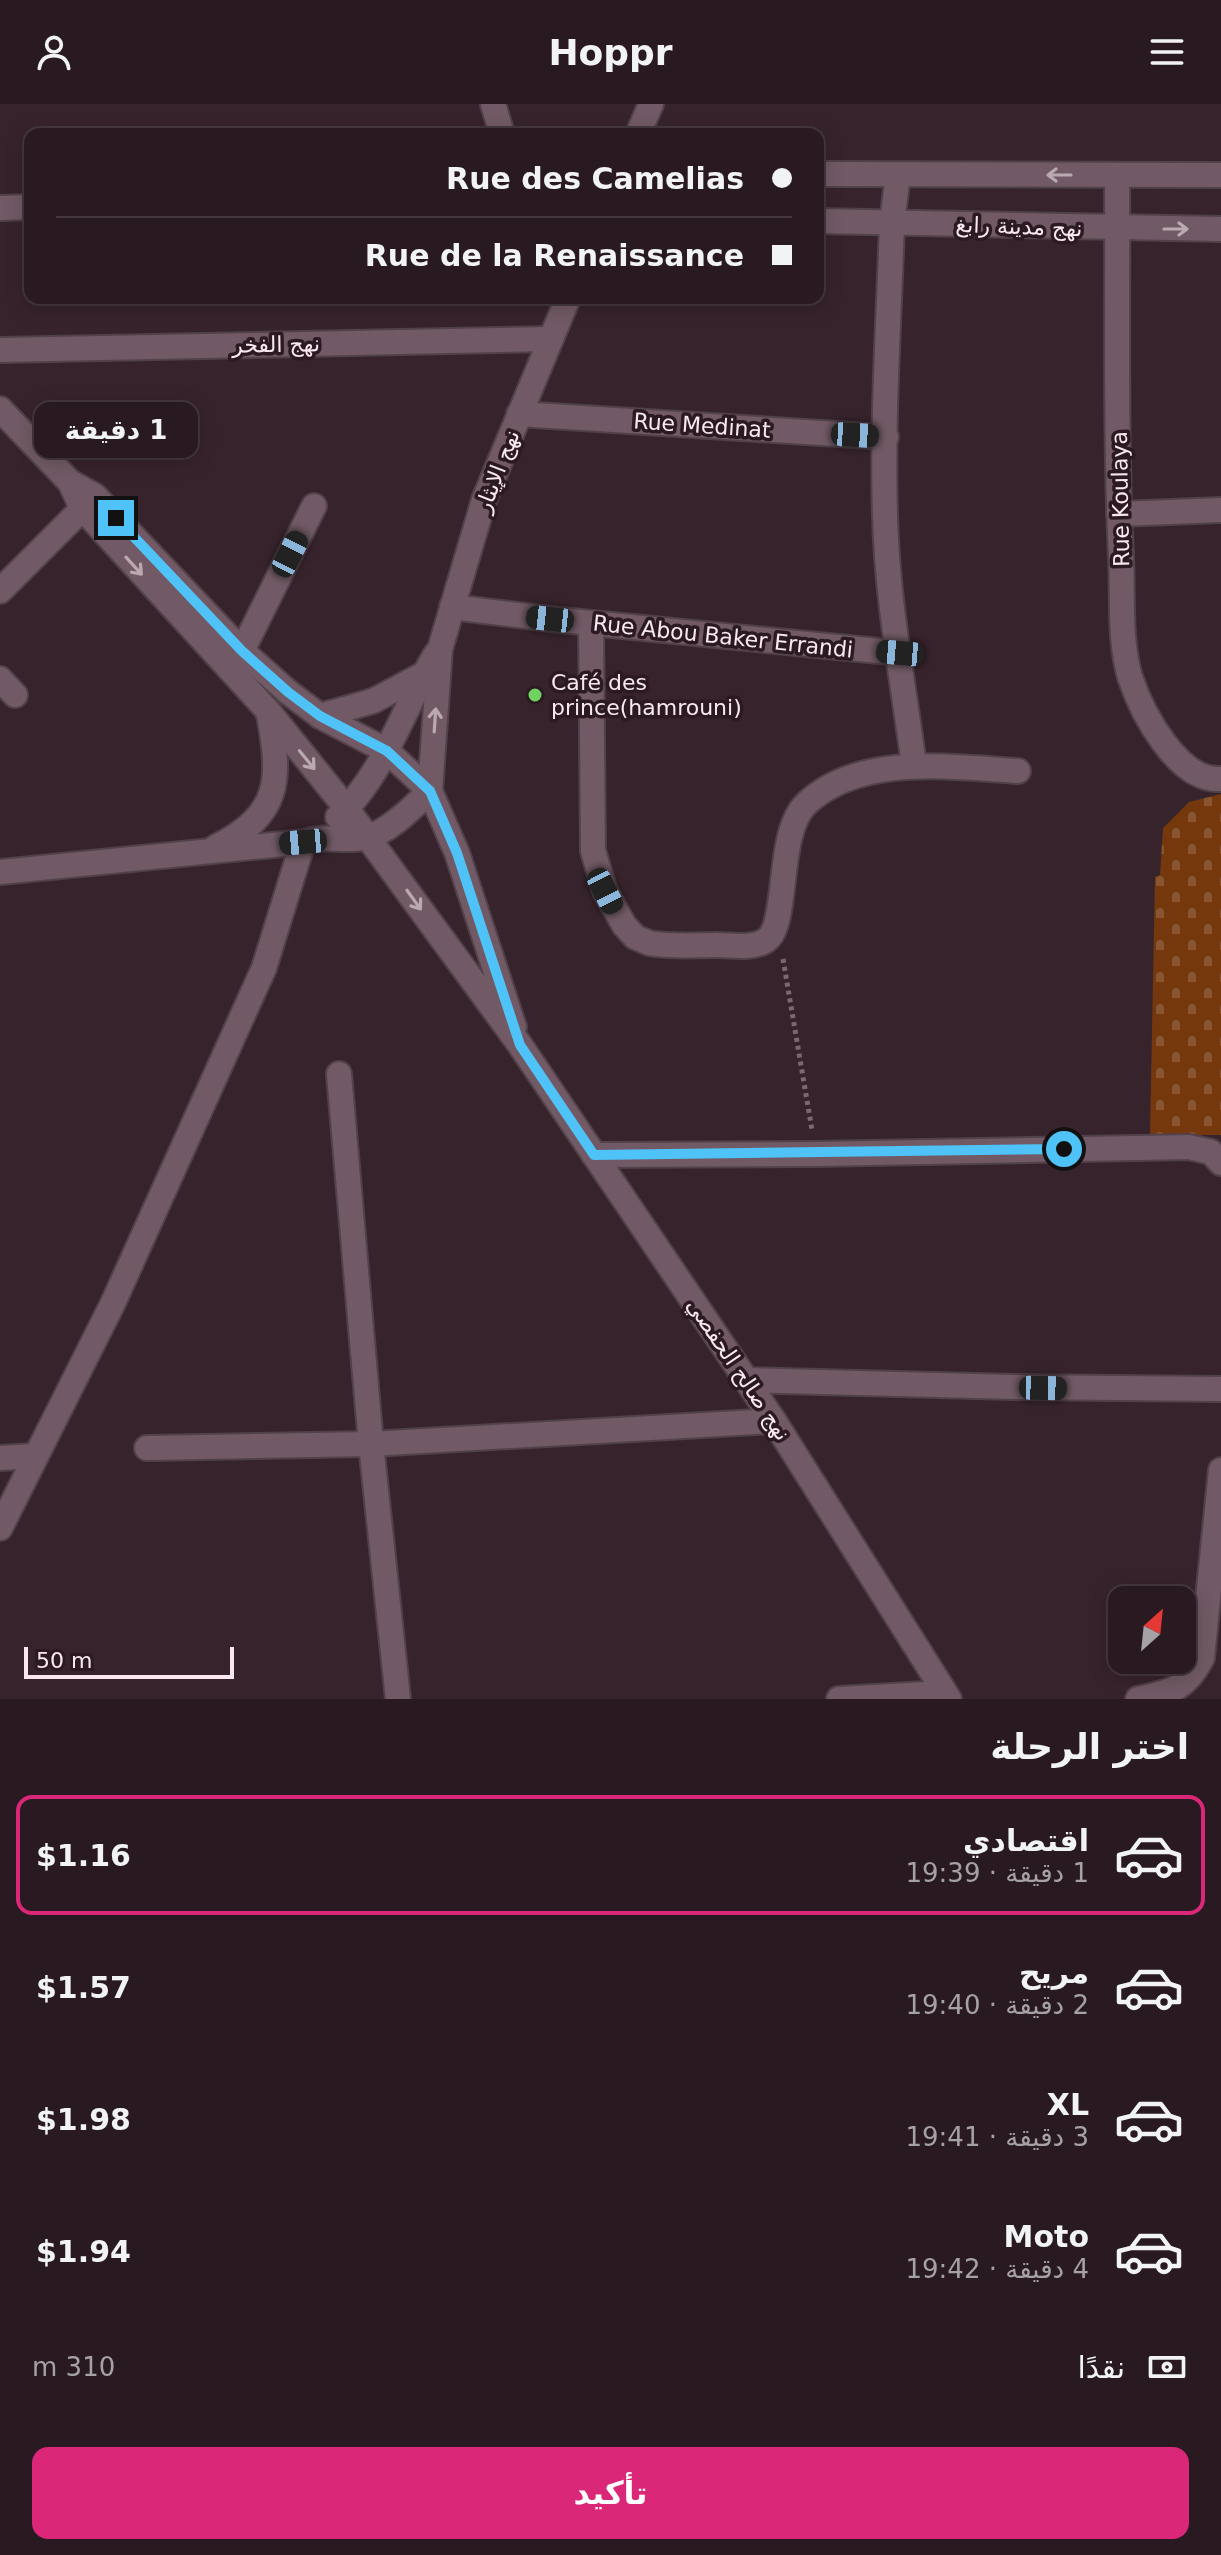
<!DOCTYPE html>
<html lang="ar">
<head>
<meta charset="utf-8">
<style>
	body { margin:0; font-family:"DejaVu Sans",Cairo,sans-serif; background:#31232a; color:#f1f3f6; direction:rtl; height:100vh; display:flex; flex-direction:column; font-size:30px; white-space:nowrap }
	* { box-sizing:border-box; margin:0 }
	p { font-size:26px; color:#a5a1a5 }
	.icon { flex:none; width:44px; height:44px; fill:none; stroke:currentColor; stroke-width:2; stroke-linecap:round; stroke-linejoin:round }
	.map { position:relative; height:1595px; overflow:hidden; direction:ltr }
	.drawer { display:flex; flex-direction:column; background:#291a21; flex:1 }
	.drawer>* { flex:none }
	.banner { position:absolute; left:24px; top:24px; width:800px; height:176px; border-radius:16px; box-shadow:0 4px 20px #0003,0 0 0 2px #45383f; direction:rtl; display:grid; align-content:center; height:176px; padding:0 32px; background:#291a21 }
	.needle { width:52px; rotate:27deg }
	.fabs { position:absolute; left:1108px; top:1482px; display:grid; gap:16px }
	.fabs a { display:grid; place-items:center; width:88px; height:88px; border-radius:16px; background:#291a21; box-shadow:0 4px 20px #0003,0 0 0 2px #45383f; font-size:40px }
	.scale { position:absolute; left:24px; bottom:20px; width:210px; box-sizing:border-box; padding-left:8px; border:4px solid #f7e9ef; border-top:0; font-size:22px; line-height:28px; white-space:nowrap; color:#f7e9ef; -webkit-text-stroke:6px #2c1a23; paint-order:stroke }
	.end { position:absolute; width:36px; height:36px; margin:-18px; border:10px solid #4fc3f7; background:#111; box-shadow:0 0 0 4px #111 }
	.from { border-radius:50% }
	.bubble { position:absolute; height:56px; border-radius:16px; background:#291a21; box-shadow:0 4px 20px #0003,0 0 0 2px #45383f; font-size:26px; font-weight:700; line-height:56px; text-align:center; direction:rtl }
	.car { position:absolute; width:24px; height:48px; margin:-24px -12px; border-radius:10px; box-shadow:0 0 6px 2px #0007; background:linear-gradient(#222 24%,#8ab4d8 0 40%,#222 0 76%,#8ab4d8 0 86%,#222 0) }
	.banner b { display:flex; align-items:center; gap:28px; height:76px; font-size:30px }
	.banner b+b { border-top:2px solid #45383f }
	.banner i { width:20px; height:20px; background:#f1f3f6 }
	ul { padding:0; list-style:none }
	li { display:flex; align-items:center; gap:24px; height:120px; margin:0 16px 12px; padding:0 16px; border:4px solid transparent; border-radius:16px }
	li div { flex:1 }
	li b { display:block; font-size:30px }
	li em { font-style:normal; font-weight:700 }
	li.selected { border-color:#db2777 }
	li>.icon { width:72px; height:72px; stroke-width:1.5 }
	h2 { padding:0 32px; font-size:36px; line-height:96px }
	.pay { display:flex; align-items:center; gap:20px; height:88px; padding:0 32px; font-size:30px }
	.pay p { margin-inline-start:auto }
	.action { display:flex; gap:16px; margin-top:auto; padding:16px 32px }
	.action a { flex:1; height:92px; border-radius:16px; background:#db2777; color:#fff; font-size:32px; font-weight:700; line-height:92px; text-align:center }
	header { display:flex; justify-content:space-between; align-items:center; height:104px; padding:0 32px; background:#291a21; font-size:36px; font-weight:700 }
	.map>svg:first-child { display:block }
	.cemetery { fill:url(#cemetery-stones) }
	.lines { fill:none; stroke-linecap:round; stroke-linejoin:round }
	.minor-casing { stroke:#514149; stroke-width:28 }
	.path { stroke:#7b6971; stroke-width:5; stroke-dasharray:4 4; stroke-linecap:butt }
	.minor { stroke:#715a65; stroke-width:24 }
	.oneway { stroke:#bba9b1 }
	.route { stroke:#4fc3f7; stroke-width:10 }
	.poi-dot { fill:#70d35f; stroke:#2c1a23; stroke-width:3 }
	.labels { text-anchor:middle; stroke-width:7; stroke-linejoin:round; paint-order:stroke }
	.street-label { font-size:22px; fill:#f7e9ef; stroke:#2c1a23 }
	.poi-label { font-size:22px; fill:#f7e9ef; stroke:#2c1a23; text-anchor:start }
</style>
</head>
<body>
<header><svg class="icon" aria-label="menu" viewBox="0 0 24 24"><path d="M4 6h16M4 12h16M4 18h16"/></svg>Hoppr<svg class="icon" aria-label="person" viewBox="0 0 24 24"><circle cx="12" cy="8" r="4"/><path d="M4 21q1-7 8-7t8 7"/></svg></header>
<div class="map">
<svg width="1221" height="1595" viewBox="0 0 1221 1595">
	<defs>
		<pattern id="cemetery-stones" width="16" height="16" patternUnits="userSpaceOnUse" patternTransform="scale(2)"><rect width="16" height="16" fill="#75380d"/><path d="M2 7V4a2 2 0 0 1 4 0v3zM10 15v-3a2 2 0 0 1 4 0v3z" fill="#895531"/></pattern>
	</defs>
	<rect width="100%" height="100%" fill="#37232c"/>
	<polygon class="cemetery" points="1221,690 1221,1031 1150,1031 1155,773 1160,771 1163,724 1189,698"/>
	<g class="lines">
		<defs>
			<g id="minor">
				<polyline points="493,0 502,30"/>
				<polyline points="638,30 651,0"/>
				<polyline points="818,70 1221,71"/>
				<path d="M898 71 892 118C889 215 882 314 885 412 887 496 903 578 914 661"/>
				<path d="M1117 71C1118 198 1115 326 1121 453 1123 491 1119 536 1130 573 1142 609 1178 678 1221 675"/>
				<polyline points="0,104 30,103"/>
				<polyline points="818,117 1221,125"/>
				<polyline points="0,246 551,235"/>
				<polyline points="0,305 70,378 95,392 242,547 288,588 320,612 387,647 430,687 457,749 514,923"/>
				<polyline points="519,310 886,333"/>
				<polyline points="70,378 82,404 269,608 347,705 520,941 774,1317 949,1595"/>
				<polyline points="1119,410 1221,406"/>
				<polyline points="0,487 92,395"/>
				<polyline points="452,503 550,515 900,549"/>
				<path d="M591 519 593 747 605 787 624 821 635 833 649 839C671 843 694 841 716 841 732 841 751 845 765 837 790 823 775 730 806 700 859 649 952 663 1018 667"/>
				<polyline points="242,547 314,402"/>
				<polyline points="0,575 15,591"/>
				<polyline points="320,612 373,597 424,570"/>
				<path d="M338 713C385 669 403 604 436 550"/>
				<path d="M216 743C281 710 281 676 269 611"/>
				<path d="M0 768 303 738C326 730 346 739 367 733 389 728 414 702 430 687L440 545 484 396 568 194"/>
				<polyline points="339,970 371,1340 398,1595"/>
				<polyline points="594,1051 816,1050 1189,1043 1211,1048 1221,1059"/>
				<polyline points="747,1276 1014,1283 1221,1285"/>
				<polyline points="147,1344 371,1340 774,1317"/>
				<polyline points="0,1354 34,1352"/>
				<polyline points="0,1424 113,1199 264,864 303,738"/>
				<polyline points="839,1595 944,1589"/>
				<path d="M1138 1595C1172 1587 1185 1586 1202 1554L1221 1366"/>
			</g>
		</defs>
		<use href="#minor" class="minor-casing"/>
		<polyline class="path" points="783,855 812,1026"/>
		<use href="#minor" class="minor"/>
	</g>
	<defs><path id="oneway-shaft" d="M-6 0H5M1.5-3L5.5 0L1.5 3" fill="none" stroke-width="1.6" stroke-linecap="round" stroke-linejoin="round" transform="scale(2)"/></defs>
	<g class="oneway">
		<use href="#oneway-shaft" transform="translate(1059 71) rotate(-180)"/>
		<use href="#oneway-shaft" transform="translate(1176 125)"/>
		<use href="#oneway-shaft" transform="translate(134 462) rotate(48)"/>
		<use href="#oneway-shaft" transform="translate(435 616) rotate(-86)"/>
		<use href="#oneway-shaft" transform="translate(307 656) rotate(51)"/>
		<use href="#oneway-shaft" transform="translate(414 796) rotate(54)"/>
	</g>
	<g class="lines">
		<polyline class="route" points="116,414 242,547 288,588 320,612 387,647 430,687 457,749 520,941 594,1051 1064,1045"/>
	</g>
	<circle class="poi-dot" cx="535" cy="591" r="8"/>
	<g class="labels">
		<g class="street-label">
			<text transform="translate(1019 122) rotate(2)" y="8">نهج مدينة رابغ</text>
			<text transform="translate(276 240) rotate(-1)" y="8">نهج الفخر</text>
			<text transform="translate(702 321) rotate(4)" y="8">Rue Medinat</text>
			<text transform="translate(497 367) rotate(-69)" y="8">نهج الإيثار</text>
			<text transform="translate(1120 395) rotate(-91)" y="8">Rue Koulaya</text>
			<text transform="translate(723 532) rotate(6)" y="8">Rue Abou Baker Errandi</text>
			<text transform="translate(739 1265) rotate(56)" y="8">نهج صالح الحفصي</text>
		</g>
		<g class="poi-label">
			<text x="551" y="586">Café des<tspan x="551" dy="25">prince(hamrouni)</tspan></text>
		</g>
	</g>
</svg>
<div class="fabs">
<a><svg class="needle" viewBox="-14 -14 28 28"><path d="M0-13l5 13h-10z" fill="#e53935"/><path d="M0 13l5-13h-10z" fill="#a5a1a5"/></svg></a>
</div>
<div class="scale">50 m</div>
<i class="end from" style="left:1064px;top:1045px"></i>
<i class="end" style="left:116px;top:414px"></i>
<div class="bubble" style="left:34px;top:298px;width:164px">1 دقيقة</div>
<i class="car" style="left:855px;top:331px;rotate:93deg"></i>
<i class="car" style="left:290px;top:450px;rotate:27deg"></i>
<i class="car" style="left:550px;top:515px;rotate:276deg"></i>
<i class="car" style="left:900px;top:549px;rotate:275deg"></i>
<i class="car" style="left:303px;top:738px;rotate:265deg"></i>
<i class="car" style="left:605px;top:787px;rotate:153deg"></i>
<i class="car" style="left:1043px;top:1284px;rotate:91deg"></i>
<div class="banner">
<b><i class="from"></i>Rue des Camelias</b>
<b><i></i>Rue de la Renaissance</b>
</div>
</div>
<section class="drawer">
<h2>اختر الرحلة</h2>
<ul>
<li class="selected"><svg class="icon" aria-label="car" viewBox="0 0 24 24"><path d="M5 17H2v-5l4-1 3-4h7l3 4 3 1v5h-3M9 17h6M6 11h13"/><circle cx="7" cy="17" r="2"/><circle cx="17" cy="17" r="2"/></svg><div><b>اقتصادي</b><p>1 دقيقة · 19:39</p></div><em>$1.16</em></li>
<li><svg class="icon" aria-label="car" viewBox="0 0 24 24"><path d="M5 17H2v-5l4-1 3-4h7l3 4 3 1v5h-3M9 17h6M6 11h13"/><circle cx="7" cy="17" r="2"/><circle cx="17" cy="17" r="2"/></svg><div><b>مريح</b><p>2 دقيقة · 19:40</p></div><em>$1.57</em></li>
<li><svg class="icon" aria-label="car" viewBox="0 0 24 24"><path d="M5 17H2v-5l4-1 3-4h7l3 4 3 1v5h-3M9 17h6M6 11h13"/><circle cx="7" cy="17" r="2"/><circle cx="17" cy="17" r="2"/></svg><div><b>XL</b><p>3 دقيقة · 19:41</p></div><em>$1.98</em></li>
<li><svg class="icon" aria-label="car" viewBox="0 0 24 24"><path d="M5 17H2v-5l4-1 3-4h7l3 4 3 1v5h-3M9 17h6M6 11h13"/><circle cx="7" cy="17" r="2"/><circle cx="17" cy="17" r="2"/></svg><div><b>Moto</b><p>4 دقيقة · 19:42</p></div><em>$1.94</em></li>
</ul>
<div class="pay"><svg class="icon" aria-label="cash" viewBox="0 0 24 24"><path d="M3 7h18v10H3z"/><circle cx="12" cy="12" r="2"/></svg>نقدًا<p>310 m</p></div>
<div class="action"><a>تأكيد</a></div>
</section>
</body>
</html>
